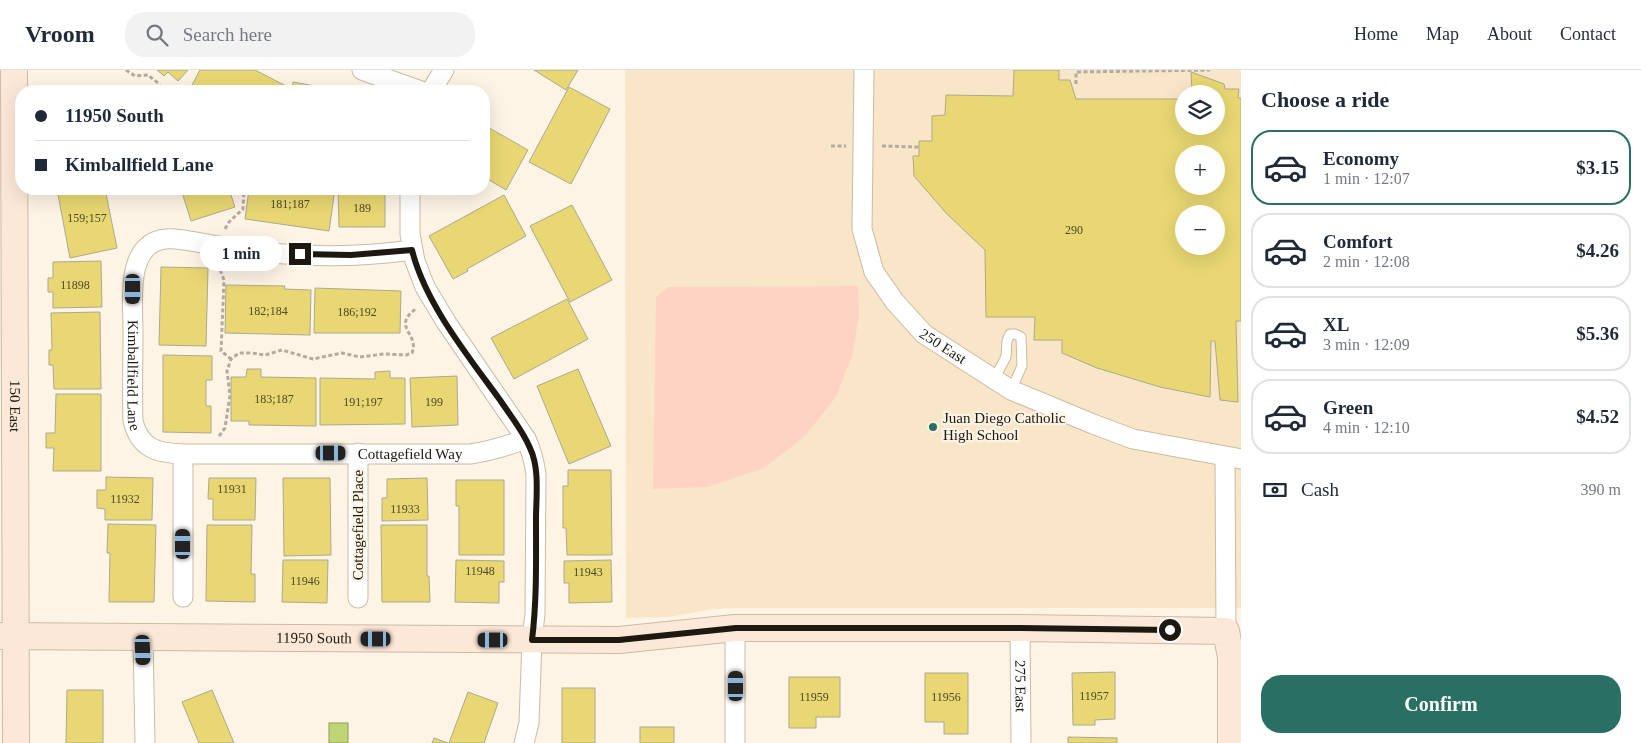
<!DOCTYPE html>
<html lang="en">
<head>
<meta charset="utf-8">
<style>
	body { margin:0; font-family:Georgia,serif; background:#f2f2f3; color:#1f2937; height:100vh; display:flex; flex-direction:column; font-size:19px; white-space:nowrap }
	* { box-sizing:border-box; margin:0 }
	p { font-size:16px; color:#747a83 }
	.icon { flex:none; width:28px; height:28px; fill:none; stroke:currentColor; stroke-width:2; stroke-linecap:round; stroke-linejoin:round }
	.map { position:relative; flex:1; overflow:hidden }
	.sheet { display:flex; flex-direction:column; background:#fff; width:400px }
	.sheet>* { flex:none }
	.top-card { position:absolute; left:15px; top:15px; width:475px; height:110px; border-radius:20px; box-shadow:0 5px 20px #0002; display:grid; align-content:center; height:110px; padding:0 20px; background:#fff }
	.buttons { position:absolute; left:1175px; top:15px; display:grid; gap:10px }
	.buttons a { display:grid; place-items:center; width:50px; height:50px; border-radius:50%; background:#fff; box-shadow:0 5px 20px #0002; font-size:25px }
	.end { position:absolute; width:22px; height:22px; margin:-11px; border:6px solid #1d1810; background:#fff; box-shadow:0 0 0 2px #fff }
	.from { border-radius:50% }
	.bubble { position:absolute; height:35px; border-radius:18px; background:#fff; box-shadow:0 5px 20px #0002; font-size:16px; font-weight:700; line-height:35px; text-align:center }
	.car { position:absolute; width:15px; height:30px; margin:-15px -8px; border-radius:6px; box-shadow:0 0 4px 1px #0007; background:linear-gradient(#222 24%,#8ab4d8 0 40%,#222 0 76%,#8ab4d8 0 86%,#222 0) }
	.top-card b { display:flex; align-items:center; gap:18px; height:48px; font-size:19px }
	.top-card b+b { border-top:1px solid #e0e1e3 }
	.top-card i { width:12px; height:12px; background:#1f2937 }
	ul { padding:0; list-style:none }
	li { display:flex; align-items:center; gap:15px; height:75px; margin:0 10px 8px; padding:0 10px; border:2px solid #e0e1e3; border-radius:20px }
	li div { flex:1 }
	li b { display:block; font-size:19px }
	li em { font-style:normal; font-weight:700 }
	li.selected { border-color:#296f63 }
	li>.icon { width:45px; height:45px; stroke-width:1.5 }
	h2 { padding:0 20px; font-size:22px; line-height:60px }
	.pay { display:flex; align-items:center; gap:12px; height:55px; padding:0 20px; font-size:19px }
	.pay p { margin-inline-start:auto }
	.action { display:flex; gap:10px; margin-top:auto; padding:10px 20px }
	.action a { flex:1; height:58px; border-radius:20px; background:#296f63; color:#fff; font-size:20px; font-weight:700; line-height:58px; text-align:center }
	header { display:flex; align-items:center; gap:30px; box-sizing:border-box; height:70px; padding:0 25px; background:#fff; border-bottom:1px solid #e0e1e3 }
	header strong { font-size:24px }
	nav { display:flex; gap:28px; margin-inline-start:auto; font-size:18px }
	.search { width:350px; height:45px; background:#f2f2f3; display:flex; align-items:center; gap:12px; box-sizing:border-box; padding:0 18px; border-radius:20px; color:#747a83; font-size:19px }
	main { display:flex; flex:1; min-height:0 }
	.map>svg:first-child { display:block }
	.built { fill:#f9e5c7; fill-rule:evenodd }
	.green { fill:#ffd3c4 }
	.water { fill:#bed475; stroke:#8e9c57 }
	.building { fill:#e8d772; stroke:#aca98f; fill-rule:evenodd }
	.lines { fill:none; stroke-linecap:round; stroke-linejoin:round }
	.lane-casing { stroke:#cabba4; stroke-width:11 }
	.street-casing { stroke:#cabba4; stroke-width:21 }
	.secondary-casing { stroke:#cabba4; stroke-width:28 }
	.path { stroke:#b3ab9f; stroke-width:3; stroke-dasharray:4 2.5; stroke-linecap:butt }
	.lane { stroke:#fff; stroke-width:9 }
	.street { stroke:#fff; stroke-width:19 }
	.secondary { stroke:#fce8d8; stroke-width:26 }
	.route { stroke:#1d1810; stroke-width:6 }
	.poi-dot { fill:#296f63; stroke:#fdf4e6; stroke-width:2 }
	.labels { text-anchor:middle; stroke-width:4.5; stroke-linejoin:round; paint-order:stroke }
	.number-label { font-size:12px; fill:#504828 }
	.street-label { font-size:15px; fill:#1d1810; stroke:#fdf4e6 }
	.poi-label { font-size:15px; fill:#1d1810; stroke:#fdf4e6; text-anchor:start }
</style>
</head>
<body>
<header>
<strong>Vroom</strong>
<div class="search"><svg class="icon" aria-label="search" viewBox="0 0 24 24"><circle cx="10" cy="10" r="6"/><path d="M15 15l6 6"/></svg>Search here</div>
<nav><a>Home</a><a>Map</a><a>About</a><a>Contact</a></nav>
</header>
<main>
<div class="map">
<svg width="1241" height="673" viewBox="0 0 1241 673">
	<rect width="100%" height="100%" fill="#fdf4e6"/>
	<path class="built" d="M625 0H1241V538H738L713 539 669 547 626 548ZM1184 24H1216V56H1184ZM1184 84H1216V116H1184ZM1184 144H1216V176H1184Z"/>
	<polygon class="green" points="858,216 859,246 852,286 836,327 804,367 764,398 708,417 653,419 656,227 668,217"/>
	<rect class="water" x="329" y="653" width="19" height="20"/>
	<g class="building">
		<polygon points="157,0 188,0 178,11 168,2 164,6"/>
		<polygon points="200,0 255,0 288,17 286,21 195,21 190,19"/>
		<polygon points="534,0 578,0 566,20"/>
		<path d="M1014 0H1059V10H1070L1076 29H1184V56H1216V24H1192L1191 2 1224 14 1225 19H1239L1238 28H1241V251H1236L1238 332 1220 330 1215 271H1211L1210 327 1160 317 1097 298 1062 283V270H1034L1035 247H986L985 180 946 143 914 106 913 86H919V71H932V46L945 45 946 25 1013 26ZM1184 84H1216V116H1184ZM1184 144H1216V176H1184Z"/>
		<polygon points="293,12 315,16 315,21 292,21"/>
		<polygon points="569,17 610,39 571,114 529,92"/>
		<polygon points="484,55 528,80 506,120 484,107"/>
		<polygon points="57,119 105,119 117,178 70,188"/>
		<polygon points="181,119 229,119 235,137 191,151"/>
		<polygon points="249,119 335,119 329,161 245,149"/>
		<polygon points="338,119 385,119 385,157 339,157"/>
		<polygon points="504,125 526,166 467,199 468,201 453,209 429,166"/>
		<polygon points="572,135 612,210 570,232 530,156"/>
		<polygon points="101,191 102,237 53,238 53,222 48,222 48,208 53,208 53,192"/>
		<polygon points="161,197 208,198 206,276 159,275"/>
		<polygon points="226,215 285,216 284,219 311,220 310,265 225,263"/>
		<polygon points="315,218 401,221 400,263 314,263"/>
		<polygon points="567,229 588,269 514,309 491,268"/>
		<polygon points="100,242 101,319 54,319 53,295 49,295 49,280 52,280 51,243"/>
		<polygon points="163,285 212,286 212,310 206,310 206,336 211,336 211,363 163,362"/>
		<polygon points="247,299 261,299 261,307 316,308 316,356 249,355 249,351 231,351 231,307 246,307"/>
		<polygon points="578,299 611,376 569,394 537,316"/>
		<polygon points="390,301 390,308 405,308 405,354 320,355 320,308 375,309 375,302"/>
		<polygon points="457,306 458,355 412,357 410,308"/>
		<polygon points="56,324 101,324 101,401 53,401 54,378 46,378 46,363 55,363"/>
		<polygon points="568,400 611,400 612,485 567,485 566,458 563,458 563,416 568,416"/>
		<polygon points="106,407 153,408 152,450 105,450 105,439 97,438 97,420 106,420"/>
		<polygon points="209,408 256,408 255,450 213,450 213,429 208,429"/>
		<polygon points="283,408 330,408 331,485 284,486"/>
		<polygon points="427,408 428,450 382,451 382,428 387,428 387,409"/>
		<polygon points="456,410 504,410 504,485 459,485 459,436 456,436"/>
		<polygon points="108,454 156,455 154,532 109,532 110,483 107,483"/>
		<polygon points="207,455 252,455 251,504 255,504 255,532 206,531"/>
		<polygon points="381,455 427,455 427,506 429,506 430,532 382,532"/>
		<polygon points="283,490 328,490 327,533 282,532"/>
		<polygon points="456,490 504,491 504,512 499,512 499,533 455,532"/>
		<polygon points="611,490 612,532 569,533 569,513 564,513 564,491"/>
		<polygon points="1115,602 1115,649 1095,650 1095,655 1073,655 1072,603"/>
		<polygon points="925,603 968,603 968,664 944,664 944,652 925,652"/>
		<polygon points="789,607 840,607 840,647 816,647 816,658 789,658"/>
		<rect x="562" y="618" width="33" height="55"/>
		<polygon points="67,620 103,620 103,673 66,673"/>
		<polygon points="212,620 234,673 199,673 182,632"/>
		<polygon points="468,622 498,633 484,673 449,673"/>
		<rect x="640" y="657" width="34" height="16"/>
		<polygon points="1068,667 1117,668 1117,673 1068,673"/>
		<polygon points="434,668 448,673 432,673"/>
	</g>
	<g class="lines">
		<defs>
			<polyline id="lane" points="994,309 1006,287 1007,271 1010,264 1015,264 1021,267 1022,296 1011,320"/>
			<g id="street">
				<polyline points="362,0 421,21"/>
				<path id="s1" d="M864 0 862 159 874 202 895 232 924 264 1011 320 1093 354 1133 369 1241 389"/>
				<polyline points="431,21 444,0"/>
				<path d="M410 119V164L415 191 425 217 446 252 526 369C532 381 534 391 536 404L535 544 532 570 529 653 524 673"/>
				<path id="s2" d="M412 180C341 190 267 186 196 172 180 169 159 164 146 178 139 185 135 197 134 206 131 225 133 244 133 263 133 292 132 322 133 351 140 379 157 383 183 384H470C490 381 507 376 526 369"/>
				<polyline points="183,384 183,527"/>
				<polyline points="1225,387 1226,561"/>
				<polyline points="358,528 358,383"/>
				<polyline points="735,558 735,673"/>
				<path id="s3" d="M1020 558 1021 673"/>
				<polyline points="143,567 145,673"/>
			</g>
			<g id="secondary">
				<path id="s4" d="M14 0 16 673"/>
				<path id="s5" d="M0 566 619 570 735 558H1020L1226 561 1231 587V673"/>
			</g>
		</defs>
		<use href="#lane" class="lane-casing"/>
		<use href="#street" class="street-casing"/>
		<use href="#secondary" class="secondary-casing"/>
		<g class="path">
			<polyline points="126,0 135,6 148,5 158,13 163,21"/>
			<polyline points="1076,14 1076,2 1210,0"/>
			<polyline points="831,76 846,76"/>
			<polyline points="882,76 919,77"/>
			<polyline points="225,159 229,152 243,139 244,119"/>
			<polyline points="218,194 224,210 221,281 231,289"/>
			<path d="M219 366 225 358 230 325 227 301 231 289 239 283H252L265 285 282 280 313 289 342 283 360 287 384 284 406 285 412 283C420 263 390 257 417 238"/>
		</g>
		<use href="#lane" class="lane"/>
		<use href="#street" class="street"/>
		<use href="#secondary" class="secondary"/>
	</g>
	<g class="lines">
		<path class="route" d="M300 184 351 185 412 180C425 233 468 286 500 330 510 345 523 361 530 378 540 399 536 427 536 449 536 489 537 530 532 570H619L736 558H1020L1170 560"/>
	</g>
	<circle class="poi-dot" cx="933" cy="357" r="5"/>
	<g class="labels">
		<g class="number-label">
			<text x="290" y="138">181;187</text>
			<text x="362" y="142">189</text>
			<text x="87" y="152">159;157</text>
			<text x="1074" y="164">290</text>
			<text x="75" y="219">11898</text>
			<text x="268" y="245">182;184</text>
			<text x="357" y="246">186;192</text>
			<text x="274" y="333">183;187</text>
			<text x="363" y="336">191;197</text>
			<text x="434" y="336">199</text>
			<text x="232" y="423">11931</text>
			<text x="125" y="433">11932</text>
			<text x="405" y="443">11933</text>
			<text x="480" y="505">11948</text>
			<text x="588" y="506">11943</text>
			<text x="305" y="515">11946</text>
			<text x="1094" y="630">11957</text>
			<text x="814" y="631">11959</text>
			<text x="946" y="631">11956</text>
		</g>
		<g class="street-label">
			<text dy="5" stroke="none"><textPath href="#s1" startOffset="306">250 East</textPath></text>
			<text dy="5" stroke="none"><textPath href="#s2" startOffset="400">Kimballfield Lane</textPath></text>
			<text dy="5" stroke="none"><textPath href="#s4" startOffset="336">150 East</textPath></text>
			<text dy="5" stroke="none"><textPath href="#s2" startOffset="739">Cottagefield Way</textPath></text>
			<text transform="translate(358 455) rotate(-90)" y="5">Cottagefield Place</text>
			<text dy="5" stroke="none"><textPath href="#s5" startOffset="314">11950 South</textPath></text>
			<text dy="5" stroke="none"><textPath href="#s3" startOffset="58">275 East</textPath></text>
		</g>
		<g class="poi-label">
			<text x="943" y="353">Juan Diego Catholic<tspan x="943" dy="17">High School</tspan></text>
		</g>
	</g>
</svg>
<div class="buttons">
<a><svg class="icon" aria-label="layers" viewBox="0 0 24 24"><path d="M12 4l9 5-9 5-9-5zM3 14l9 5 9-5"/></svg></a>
<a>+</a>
<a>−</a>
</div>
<i class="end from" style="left:1170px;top:560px"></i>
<i class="end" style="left:300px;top:184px"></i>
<div class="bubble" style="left:200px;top:166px;width:82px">1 min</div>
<i class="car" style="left:133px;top:219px;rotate:180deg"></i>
<i class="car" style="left:331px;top:383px;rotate:90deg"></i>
<i class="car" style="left:183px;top:474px;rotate:0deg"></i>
<i class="car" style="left:376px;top:569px;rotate:270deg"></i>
<i class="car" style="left:493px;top:570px;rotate:270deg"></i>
<i class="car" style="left:143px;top:580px;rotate:178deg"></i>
<i class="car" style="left:736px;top:616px;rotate:0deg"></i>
<div class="top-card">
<b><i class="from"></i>11950 South</b>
<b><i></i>Kimballfield Lane</b>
</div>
</div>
<section class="sheet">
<h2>Choose a ride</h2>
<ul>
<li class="selected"><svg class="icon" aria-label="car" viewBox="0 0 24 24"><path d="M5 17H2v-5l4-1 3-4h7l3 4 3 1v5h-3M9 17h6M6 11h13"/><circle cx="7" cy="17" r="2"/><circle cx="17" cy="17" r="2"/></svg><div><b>Economy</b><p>1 min · 12:07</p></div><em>$3.15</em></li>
<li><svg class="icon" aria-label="car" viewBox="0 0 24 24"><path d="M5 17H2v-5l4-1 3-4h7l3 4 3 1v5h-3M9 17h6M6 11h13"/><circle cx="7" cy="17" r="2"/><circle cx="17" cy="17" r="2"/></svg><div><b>Comfort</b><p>2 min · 12:08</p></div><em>$4.26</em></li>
<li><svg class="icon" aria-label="car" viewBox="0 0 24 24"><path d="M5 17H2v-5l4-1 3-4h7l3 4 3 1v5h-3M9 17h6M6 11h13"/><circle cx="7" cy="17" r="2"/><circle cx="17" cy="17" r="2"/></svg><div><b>XL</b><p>3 min · 12:09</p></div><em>$5.36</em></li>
<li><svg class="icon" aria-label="car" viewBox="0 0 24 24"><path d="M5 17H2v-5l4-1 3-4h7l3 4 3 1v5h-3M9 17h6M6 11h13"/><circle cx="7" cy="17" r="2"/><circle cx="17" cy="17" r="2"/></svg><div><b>Green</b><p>4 min · 12:10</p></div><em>$4.52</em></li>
</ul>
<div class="pay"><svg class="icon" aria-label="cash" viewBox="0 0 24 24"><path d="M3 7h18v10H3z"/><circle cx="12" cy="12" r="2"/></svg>Cash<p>390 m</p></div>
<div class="action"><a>Confirm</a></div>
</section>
</main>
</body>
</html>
